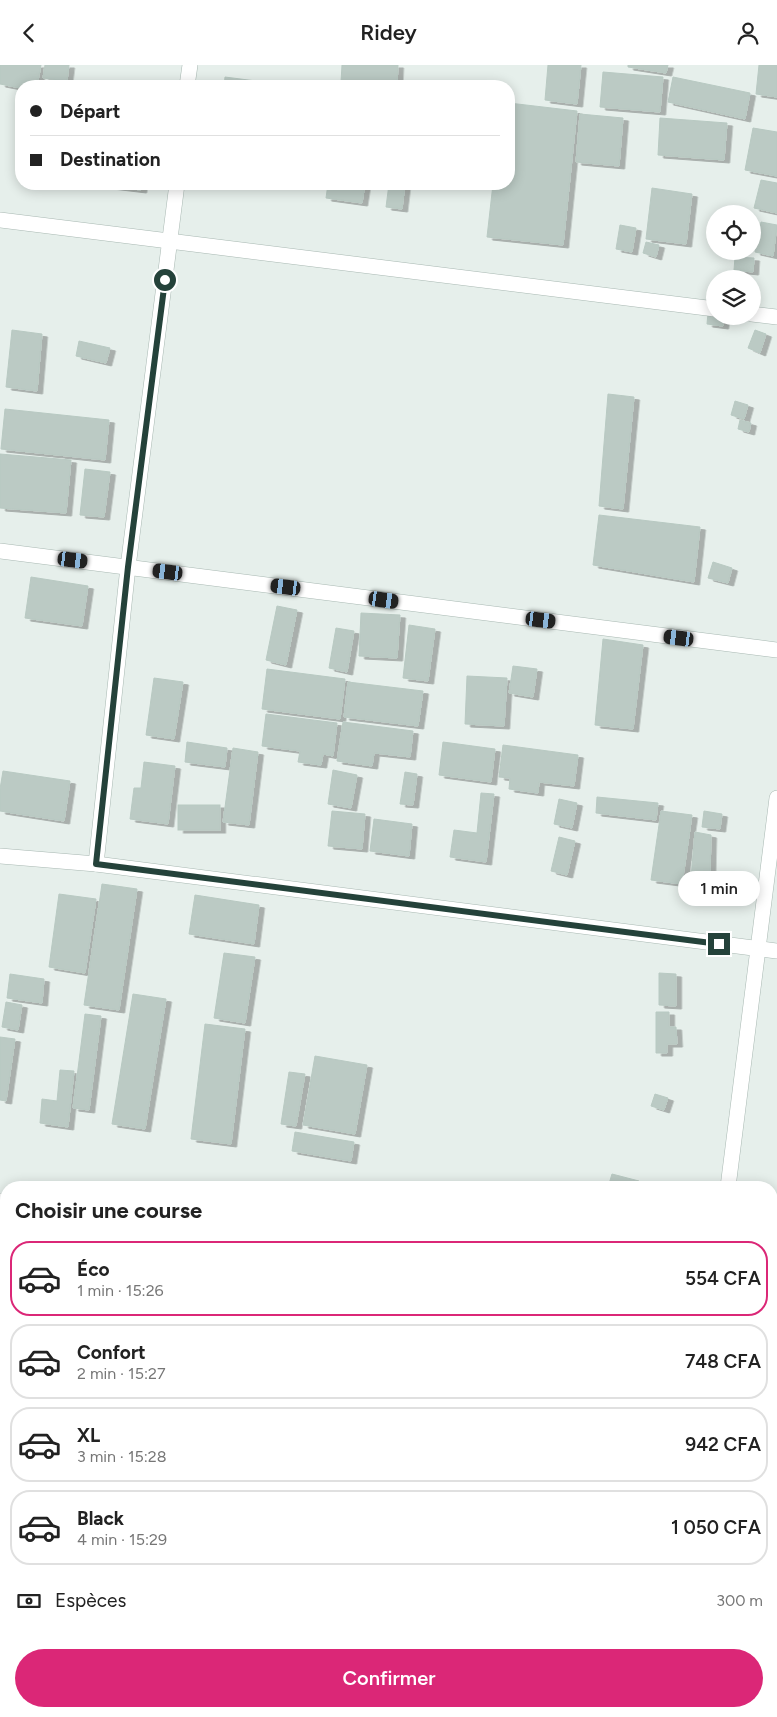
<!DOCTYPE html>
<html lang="fr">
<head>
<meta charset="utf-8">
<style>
	body { margin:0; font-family:Figtree,sans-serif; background:#f6f6f6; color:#222; height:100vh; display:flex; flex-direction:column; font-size:19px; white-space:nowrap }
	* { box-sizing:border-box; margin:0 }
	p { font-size:16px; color:#767676 }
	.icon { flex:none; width:28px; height:28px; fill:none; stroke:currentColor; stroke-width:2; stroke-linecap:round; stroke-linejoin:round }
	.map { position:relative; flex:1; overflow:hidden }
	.details { position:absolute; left:0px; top:1116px; width:778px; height:536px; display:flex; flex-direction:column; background:#fff; border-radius:20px 20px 0 0; box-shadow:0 2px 12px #0003 }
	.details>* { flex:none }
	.top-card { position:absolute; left:15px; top:15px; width:500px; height:110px; border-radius:20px; box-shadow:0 2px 12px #0003; display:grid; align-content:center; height:110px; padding:0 15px; background:#fff }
	.buttons { position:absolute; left:706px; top:140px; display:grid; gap:10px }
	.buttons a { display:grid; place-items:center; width:55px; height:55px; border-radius:50%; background:#fff; box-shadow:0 2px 12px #0003; font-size:25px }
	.end { position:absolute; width:22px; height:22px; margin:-11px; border:6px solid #24423a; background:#fff; box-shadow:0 0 0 2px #fff }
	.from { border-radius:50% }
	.bubble { position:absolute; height:35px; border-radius:18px; background:#fff; box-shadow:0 2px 12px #0003; font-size:16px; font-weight:600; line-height:35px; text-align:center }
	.car { position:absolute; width:15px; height:30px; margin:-15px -8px; border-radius:6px; box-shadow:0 0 4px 1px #0007; background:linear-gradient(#222 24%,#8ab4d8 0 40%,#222 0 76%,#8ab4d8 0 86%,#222 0) }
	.top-card b { display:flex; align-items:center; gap:18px; height:48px; font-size:19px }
	.top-card b+b { border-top:1px solid #e0e0e0 }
	.top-card i { width:12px; height:12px; background:#222 }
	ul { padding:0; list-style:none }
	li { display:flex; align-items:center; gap:15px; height:75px; margin:0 10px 8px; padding:0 5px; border:2px solid #e0e0e0; border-radius:20px }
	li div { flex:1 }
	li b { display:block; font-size:19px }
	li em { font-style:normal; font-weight:600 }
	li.selected { border-color:#db2777 }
	li>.icon { width:45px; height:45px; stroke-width:1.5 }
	h2 { padding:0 15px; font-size:22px; line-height:60px }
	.pay { display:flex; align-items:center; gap:12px; height:55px; padding:0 15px; font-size:19px }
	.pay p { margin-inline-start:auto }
	.cta { display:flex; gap:10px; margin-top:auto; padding:10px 15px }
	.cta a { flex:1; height:58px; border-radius:30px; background:#db2777; color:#fff; font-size:20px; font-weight:600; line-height:58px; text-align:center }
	header { display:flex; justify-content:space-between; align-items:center; height:65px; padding:0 15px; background:#fff; font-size:22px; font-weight:600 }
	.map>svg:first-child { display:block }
	.building { fill:#bbcac4; stroke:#b8c9c2; filter:url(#shadow) }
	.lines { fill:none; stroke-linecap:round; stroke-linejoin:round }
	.minor-casing { stroke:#a8b8b2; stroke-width:16 }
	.minor { stroke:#fff; stroke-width:15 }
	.route { stroke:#24423a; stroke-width:6 }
</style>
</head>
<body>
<header><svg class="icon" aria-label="back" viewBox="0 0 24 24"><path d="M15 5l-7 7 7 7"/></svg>Ridey<svg class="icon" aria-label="person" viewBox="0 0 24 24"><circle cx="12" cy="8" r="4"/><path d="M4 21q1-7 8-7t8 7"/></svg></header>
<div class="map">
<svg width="777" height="1652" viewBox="0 0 777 1652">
	<defs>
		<filter id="shadow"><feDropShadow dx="5.5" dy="3" stdDeviation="0" flood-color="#0004"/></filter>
	</defs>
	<rect width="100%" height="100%" fill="#e6efeb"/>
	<g class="building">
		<polygon points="0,0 41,0 37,21 21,21 21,23 0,19"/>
		<polygon points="45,0 69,0 67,16 43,13"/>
		<polygon points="342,0 398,0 397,21 341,17"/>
		<polygon points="548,0 581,0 577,39 545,35"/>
		<polygon points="628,0 668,0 666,8 628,2"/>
		<polygon points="759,0 777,0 777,32 756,29"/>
		<polygon points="603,7 663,12 660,47 600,42"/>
		<polygon points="225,12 287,20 287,21 224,21"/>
		<polygon points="673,12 750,28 745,54 668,37"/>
		<polygon points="509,38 577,46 563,180 487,172 493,119 509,119"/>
		<polygon points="580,49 623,53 619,101 576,97"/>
		<polygon points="660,53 727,58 724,95 658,90"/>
		<polygon points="753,63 777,67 777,111 745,105"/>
		<polygon points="761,115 777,118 777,148 754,143"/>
		<polygon points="91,119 142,119 141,125"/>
		<polygon points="328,119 365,119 362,138 326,133"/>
		<polygon points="389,119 405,119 402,144 386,142"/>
		<polygon points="652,123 692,129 686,179 646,174"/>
		<polygon points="761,157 777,160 773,191 755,187"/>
		<polygon points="620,160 636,163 632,187 616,184"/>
		<polygon points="646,177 659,180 656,192 643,188"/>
		<polygon points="735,192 754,193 753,207 734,205"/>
		<polygon points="708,248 715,251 724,251 723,261 707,259"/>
		<polygon points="12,265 42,269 37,326 6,322"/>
		<polygon points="755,265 766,269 760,288 748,283"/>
		<polygon points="79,276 110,283 106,298 76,291"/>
		<polygon points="608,329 634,332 623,444 599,441"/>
		<polygon points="735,336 748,340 744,354 731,350"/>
		<polygon points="5,344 109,355 105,395 1,384"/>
		<polygon points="740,355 751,358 749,367 738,364"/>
		<polygon points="0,389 71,395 66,448 0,443"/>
		<polygon points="85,404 110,407 104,452 80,450"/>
		<polygon points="599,450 700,462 694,517 593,500"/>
		<polygon points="713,497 732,503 728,518 708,513"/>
		<polygon points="31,512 88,521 82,561 25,553"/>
		<polygon points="277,541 297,545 286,600 266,595"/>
		<polygon points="361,548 400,550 397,593 359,591"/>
		<polygon points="409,560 435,564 428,616 403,613"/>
		<polygon points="336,563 354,566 347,607 329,603"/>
		<polygon points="603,574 643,580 633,664 595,660"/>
		<polygon points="513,601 537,604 533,632 509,628"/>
		<polygon points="267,604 345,614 340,654 262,644"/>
		<polygon points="467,611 507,613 504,661 465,659"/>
		<polygon points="154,613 183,617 174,674 146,670"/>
		<polygon points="348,617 423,626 418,661 344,652"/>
		<polygon points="266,649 337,658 333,691 323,689 321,700 298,697 300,686 262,681"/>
		<polygon points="343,657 413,666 410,692 374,688 372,701 337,696"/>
		<polygon points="187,677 227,683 225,702 185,697"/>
		<polygon points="443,677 495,684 491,717 439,710"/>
		<polygon points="503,680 578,690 574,721 539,717 538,728 509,724 510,713 499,712"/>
		<polygon points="233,683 258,687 249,760 223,757"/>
		<polygon points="144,697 175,701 168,759 130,754 134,723 141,723"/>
		<polygon points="333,705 357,710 351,743 328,739"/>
		<polygon points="3,706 70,716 64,756 0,746 0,724"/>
		<polygon points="405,707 417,709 413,740 400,739"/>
		<polygon points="481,728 494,729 486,797 450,792 454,765 477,768"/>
		<polygon points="597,732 658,738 656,755 596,748"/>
		<polygon points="559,734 577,738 572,763 554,759"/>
		<rect x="178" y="740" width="42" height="25"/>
		<polygon points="332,746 365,749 362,784 328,781"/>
		<polygon points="661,746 692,750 682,819 651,815"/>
		<polygon points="704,746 722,749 720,764 702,762"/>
		<polygon points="374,754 412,759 409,791 370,786"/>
		<polygon points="695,767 711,770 710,810 700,809 699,823 690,824"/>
		<polygon points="559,772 575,776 567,810 551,806"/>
		<polygon points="102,819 137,824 119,945 84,940"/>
		<polygon points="59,829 96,834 85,908 49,902"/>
		<polygon points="195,830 259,840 254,879 189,869"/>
		<polygon points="224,888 255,892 245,958 214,953"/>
		<polygon points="659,908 676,909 676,941 659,940"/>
		<polygon points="10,909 44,914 42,938 7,933"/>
		<polygon points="133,929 166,934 145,1064 112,1059"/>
		<polygon points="6,937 22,940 18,965 2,962"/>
		<polygon points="656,947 669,947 669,962 676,962 677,979 667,979 667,988 656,988"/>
		<polygon points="85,949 101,951 89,1045 73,1043"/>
		<polygon points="205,959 245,964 231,1079 191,1074"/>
		<polygon points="0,972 15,974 6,1036 0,1035"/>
		<polygon points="315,991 367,1000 355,1069 303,1060"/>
		<polygon points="60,1005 74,1006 68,1062 40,1058 42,1034 57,1036"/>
		<polygon points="289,1007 305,1009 296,1061 281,1059"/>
		<polygon points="655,1029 668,1033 664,1045 651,1041"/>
		<polygon points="295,1067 354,1077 351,1096 292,1086"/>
		<polygon points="612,1109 639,1116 637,1122 608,1122"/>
		<polygon points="771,1276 777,1277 777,1319 771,1318"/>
		<polygon points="771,1334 777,1335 777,1373 773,1395 771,1395"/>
		<polygon points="43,1646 93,1646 92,1652 79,1652"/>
		<polygon points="101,1646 181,1646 180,1652 101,1652"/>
		<polygon points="707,1646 746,1646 746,1652 706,1652"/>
	</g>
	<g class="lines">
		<defs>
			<g id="minor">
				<polyline points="187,21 190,0"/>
				<polyline points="0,155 715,244"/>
				<polyline points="752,249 777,252"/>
				<polyline points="0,486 777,585"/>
				<polyline points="0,791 96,799 777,886"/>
				<polyline points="96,799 128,502 177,119"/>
				<polyline points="728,1122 777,733"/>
				<polyline points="0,1136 6,1137"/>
				<polyline points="771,1238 777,1238"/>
				<polyline points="771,1528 777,1528"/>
				<polyline points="0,1536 6,1473"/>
				<polyline points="655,1652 655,1646"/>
			</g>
		</defs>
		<use href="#minor" class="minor-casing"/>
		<use href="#minor" class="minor"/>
	</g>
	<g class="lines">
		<polyline class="route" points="165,215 128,502 96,799 719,879"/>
	</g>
</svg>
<div class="buttons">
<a><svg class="icon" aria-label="locate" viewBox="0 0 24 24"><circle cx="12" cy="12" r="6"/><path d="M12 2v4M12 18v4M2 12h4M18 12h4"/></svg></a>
<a><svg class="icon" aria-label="layers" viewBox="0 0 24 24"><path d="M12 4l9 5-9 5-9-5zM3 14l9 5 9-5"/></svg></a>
</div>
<i class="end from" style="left:165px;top:215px"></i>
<i class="end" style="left:719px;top:879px"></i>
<div class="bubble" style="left:678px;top:806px;width:82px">1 min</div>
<i class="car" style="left:73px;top:495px;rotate:97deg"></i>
<i class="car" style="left:168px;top:507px;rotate:277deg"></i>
<i class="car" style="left:286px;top:522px;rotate:277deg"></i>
<i class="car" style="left:384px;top:535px;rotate:98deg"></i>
<i class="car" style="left:541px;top:555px;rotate:97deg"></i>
<i class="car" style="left:679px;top:573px;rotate:277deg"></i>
<div class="top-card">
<b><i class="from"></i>Départ</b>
<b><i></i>Destination</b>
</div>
<section class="details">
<h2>Choisir une course</h2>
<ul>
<li class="selected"><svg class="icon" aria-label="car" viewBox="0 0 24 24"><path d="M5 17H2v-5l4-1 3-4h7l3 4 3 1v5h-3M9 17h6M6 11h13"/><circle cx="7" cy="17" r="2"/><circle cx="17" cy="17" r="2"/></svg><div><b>Éco</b><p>1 min · 15:26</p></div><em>554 CFA</em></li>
<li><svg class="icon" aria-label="car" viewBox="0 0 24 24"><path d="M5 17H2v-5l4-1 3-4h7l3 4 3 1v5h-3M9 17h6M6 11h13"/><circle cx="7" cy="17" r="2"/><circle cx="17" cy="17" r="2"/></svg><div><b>Confort</b><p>2 min · 15:27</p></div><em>748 CFA</em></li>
<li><svg class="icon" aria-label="car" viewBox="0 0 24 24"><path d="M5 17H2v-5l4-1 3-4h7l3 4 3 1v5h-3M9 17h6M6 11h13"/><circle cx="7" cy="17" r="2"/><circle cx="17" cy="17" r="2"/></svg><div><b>XL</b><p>3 min · 15:28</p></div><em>942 CFA</em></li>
<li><svg class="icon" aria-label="car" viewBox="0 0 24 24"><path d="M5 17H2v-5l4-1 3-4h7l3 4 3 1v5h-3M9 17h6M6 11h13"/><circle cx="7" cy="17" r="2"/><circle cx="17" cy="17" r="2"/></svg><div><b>Black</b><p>4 min · 15:29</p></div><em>1 050 CFA</em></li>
</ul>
<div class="pay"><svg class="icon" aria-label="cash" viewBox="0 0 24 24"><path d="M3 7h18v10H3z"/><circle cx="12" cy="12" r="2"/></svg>Espèces<p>300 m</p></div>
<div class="cta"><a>Confirmer</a></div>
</section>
</div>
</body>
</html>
